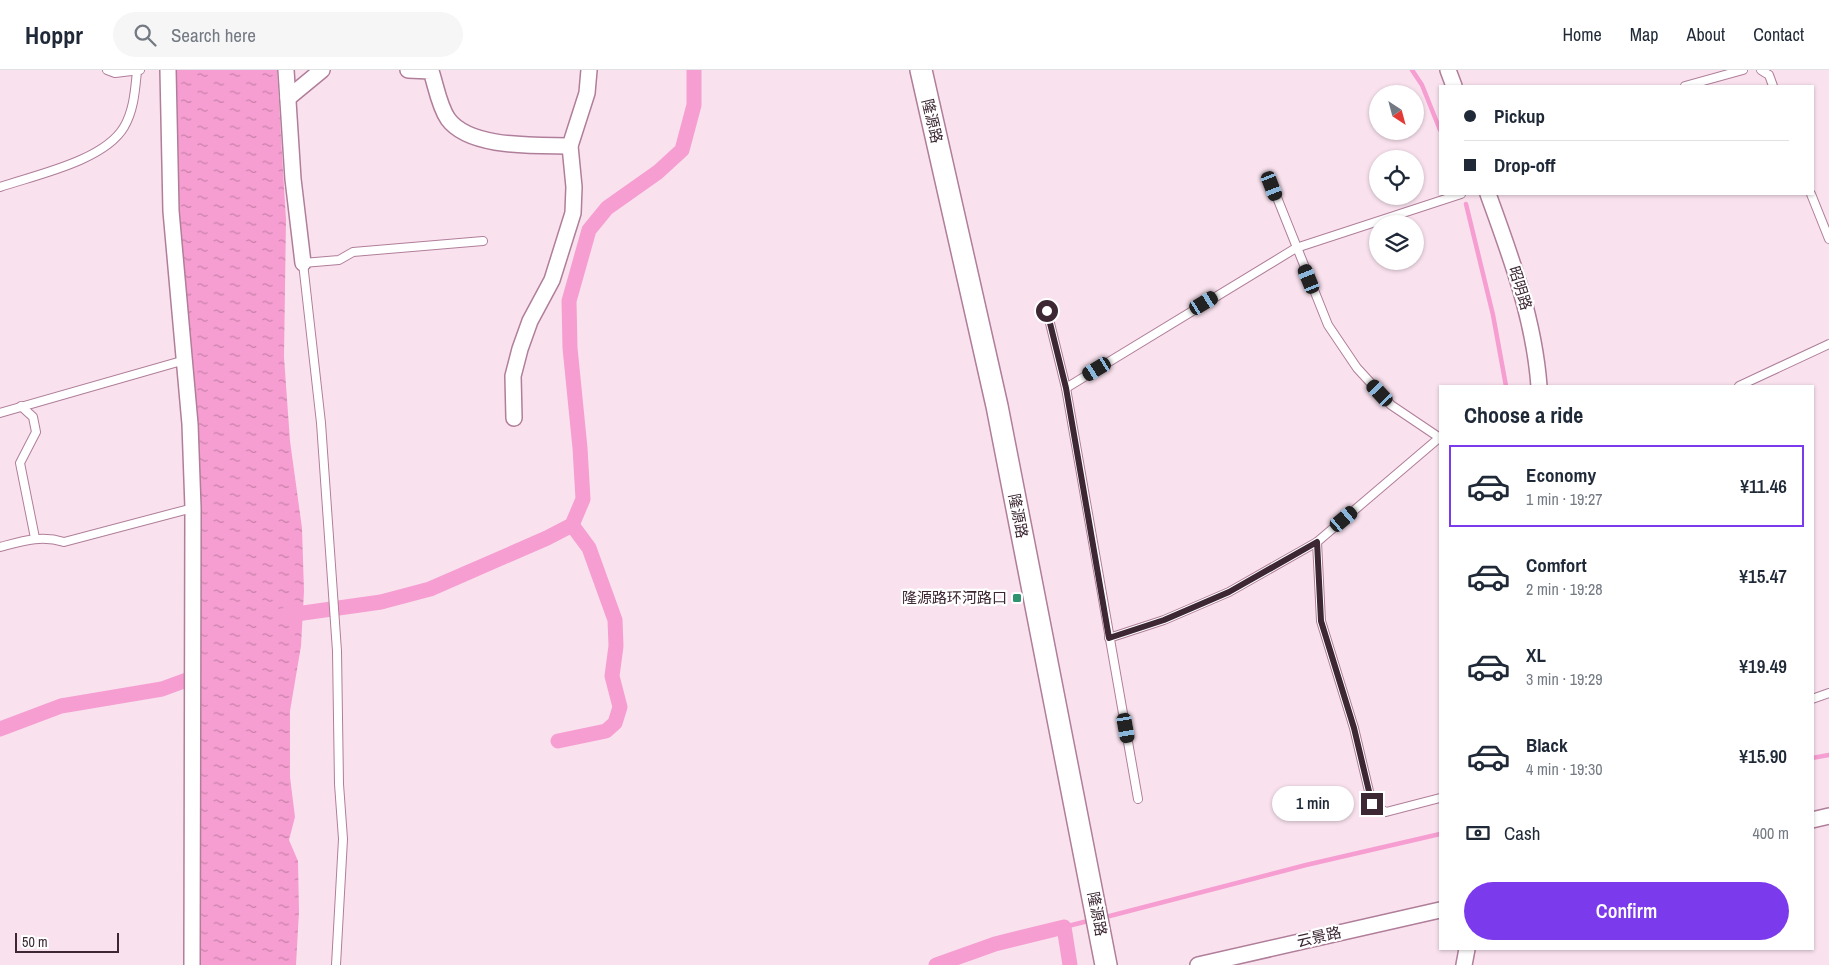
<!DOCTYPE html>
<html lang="en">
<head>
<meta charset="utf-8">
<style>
	body { margin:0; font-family:"Archivo Narrow","Noto Sans SC",sans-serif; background:#f6f6f7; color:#1f2937; height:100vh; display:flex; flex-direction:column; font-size:19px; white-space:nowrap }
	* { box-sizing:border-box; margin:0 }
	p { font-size:16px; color:#747a83 }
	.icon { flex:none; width:28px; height:28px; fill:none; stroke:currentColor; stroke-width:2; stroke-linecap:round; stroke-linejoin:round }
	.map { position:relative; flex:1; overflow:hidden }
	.drawer { position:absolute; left:1439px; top:315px; width:375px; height:565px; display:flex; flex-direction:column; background:#fff; border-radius:0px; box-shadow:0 1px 4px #0004 }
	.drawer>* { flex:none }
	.banner { position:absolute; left:1439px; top:15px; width:375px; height:110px; border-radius:0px; box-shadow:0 1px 4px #0004; display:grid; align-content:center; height:110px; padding:0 25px; background:#fff }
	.needle { width:32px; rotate:144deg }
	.controls { position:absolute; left:1369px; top:15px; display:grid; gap:10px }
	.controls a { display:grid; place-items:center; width:55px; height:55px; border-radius:50%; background:#fff; box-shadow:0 1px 4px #0004; font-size:25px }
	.scale { position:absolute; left:15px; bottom:12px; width:104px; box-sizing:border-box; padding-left:5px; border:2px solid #3c2733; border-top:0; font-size:14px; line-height:18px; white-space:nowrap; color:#3c2733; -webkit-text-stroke:4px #fff; paint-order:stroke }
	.end { position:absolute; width:22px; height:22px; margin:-11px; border:6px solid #3c2733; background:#fff; box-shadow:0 0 0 2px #fff }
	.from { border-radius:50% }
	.bubble { position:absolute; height:35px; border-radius:18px; background:#fff; box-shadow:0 1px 4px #0004; font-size:16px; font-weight:600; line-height:35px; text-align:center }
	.car { position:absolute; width:15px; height:30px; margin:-15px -8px; border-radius:6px; box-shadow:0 0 4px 1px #0007; background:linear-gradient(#222 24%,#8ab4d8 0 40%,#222 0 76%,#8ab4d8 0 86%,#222 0) }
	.banner b { display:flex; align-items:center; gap:18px; height:48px; font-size:19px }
	.banner b+b { border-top:1px solid #e0e1e3 }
	.banner i { width:12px; height:12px; background:#1f2937 }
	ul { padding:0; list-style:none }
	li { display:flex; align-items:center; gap:15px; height:82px; margin:0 10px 8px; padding:0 15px; border:2px solid transparent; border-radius:0px }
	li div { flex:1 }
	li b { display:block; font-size:19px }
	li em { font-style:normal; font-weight:600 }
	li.on { border-color:#7c3aed }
	li>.icon { width:45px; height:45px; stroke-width:1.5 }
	h2 { padding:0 25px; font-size:22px; line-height:60px }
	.pay { display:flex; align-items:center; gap:12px; height:55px; padding:0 25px; font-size:19px }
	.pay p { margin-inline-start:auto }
	.primary-button { display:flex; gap:10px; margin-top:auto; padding:10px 25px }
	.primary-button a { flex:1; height:58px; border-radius:30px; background:#7c3aed; color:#fff; font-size:20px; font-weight:600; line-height:58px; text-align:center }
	header { display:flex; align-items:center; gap:30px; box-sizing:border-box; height:70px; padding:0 25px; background:#fff; border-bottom:1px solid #e0e1e3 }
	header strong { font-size:24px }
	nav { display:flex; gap:28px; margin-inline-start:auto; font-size:18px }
	.search { width:350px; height:45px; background:#f6f6f7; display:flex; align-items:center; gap:12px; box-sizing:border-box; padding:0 18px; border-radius:28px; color:#747a83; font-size:19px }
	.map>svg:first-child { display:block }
	.water { fill:url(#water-ripples) }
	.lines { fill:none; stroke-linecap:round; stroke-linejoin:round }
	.stream { stroke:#f69ed1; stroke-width:4.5 }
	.canal { stroke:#f69ed1; stroke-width:15 }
	.service-casing { stroke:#b07e9a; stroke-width:10 }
	.minor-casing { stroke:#b07e9a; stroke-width:18 }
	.secondary-casing { stroke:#b07e9a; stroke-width:24 }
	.service { stroke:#fff; stroke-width:8 }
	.minor { stroke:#fff; stroke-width:15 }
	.secondary { stroke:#fff; stroke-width:21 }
	.route { stroke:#3c2733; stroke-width:6 }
	.poi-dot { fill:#30936f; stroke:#fff; stroke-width:2 }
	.labels { text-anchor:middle; stroke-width:4.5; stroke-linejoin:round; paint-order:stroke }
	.street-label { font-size:15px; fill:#3c2733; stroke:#fff }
	.poi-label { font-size:15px; fill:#3c2733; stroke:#fff; text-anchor:end }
</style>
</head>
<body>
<header>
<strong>Hoppr</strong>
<div class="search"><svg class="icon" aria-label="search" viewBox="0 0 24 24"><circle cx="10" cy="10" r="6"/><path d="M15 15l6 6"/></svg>Search here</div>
<nav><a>Home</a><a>Map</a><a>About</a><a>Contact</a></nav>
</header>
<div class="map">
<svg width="1829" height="895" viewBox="0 0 1829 895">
	<defs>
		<pattern id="water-ripples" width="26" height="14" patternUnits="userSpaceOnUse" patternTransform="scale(1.25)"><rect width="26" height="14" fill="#f69ed1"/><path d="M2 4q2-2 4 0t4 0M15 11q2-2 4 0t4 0" fill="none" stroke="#c881aa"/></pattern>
	</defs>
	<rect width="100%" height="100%" fill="#f9e2ee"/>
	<polygon class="water" points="176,0 277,0 286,150 284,287 290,371 302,458 304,521 301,576 290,641 290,707 295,747 289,770 298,791 299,842 296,895 198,895 201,686 200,424 194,305 184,209 176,85"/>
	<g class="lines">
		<g class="stream">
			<polyline points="1412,0 1422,15 1440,60"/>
			<polyline points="1466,134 1493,245 1506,316"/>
			<polyline points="1812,688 1829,685"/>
			<polyline points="1102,848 1306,795 1440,764"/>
			<polyline points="1064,857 1092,850"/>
		</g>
		<g class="canal">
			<polyline points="282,546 381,532 430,519 547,468 572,455 583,429 580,378 570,278 569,231 589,160 607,138 658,102 682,80 694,35 694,0"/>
			<polyline points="0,659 61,636 162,619 203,604"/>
			<polyline points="558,671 606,661 615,653 620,637 612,606 616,576 615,550 589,478 572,455"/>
			<polyline points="936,895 995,874 1064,857 1070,895"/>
		</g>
		<defs>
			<g id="service">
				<polyline points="107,0 115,3 140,0"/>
				<polyline points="1761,0 1769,5 1773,16"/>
				<polyline points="1685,16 1743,0"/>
				<polyline points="1272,115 1328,255 1357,298 1391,335 1440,368"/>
				<path d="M0 117C35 105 104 91 124 57 134 40 135 20 137 1"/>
				<polyline points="1811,124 1829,169"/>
				<polyline points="1047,241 1066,318 1138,729"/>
				<polyline points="1739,316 1829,274"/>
				<polyline points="1066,318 1296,178 1461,124"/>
				<polyline points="21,336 33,347 36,362 20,393 35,468"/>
				<polyline points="0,343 185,290"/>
				<polyline points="1317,472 1321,551 1354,658 1372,734 1386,742 1440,728"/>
				<path d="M0 477C23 471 41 465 64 472L193 438"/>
				<polyline points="1109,568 1164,550 1229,522 1317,472 1439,368"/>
				<polyline points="1812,629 1829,623"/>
				<polyline points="336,895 343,769 339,714 337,581 321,353 303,193 339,190 353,182 483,171"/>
			</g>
			<g id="minor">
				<polyline points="168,0 171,141 190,354 193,438 192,895"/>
				<polyline points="286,0 293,109 303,193"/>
				<path d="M408 0 431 1C436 16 439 36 448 49 470 79 537 75 570 76"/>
				<polyline points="1448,0 1454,16"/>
				<polyline points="288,28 322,0"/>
				<path d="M1488 124C1511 187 1534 249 1539 316"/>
				<polyline points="514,348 513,306 520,279 530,251 552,210 573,143 574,117 570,76 587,23 589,0"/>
				<polyline points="1812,750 1829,746"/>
				<polyline points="1198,895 1440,840"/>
				<polyline points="1464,895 1467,879"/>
			</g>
			<polyline id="secondary" points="921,0 997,336 1106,895"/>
		</defs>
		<use href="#service" class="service-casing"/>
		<use href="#minor" class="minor-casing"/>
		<use href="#secondary" class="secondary-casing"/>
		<use href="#service" class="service"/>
		<use href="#minor" class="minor"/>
		<use href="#secondary" class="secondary"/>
	</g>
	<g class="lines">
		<polyline class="route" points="1047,241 1066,318 1109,568 1164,550 1229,522 1317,472 1321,551 1354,658 1372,734"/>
	</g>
	<rect class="poi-dot" x="1012" y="523" width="10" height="10" rx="2.5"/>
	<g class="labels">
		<g class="street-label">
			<text transform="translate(932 51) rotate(77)" y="5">隆源路</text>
			<text transform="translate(1520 218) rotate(73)" y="5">昭明路</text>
			<text transform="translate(1018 446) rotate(79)" y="5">隆源路</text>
			<text transform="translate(1097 844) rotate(79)" y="5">隆源路</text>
			<text transform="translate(1319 867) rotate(-13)" y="5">云景路</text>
		</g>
		<g class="poi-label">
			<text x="1007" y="533">隆源路环河路口</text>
		</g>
	</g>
</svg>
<div class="controls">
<a><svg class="needle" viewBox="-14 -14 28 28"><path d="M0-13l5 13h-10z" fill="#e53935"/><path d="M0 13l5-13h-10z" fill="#747a83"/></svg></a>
<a><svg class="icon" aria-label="locate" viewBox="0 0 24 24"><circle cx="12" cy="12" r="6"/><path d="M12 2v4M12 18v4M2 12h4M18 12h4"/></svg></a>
<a><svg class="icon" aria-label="layers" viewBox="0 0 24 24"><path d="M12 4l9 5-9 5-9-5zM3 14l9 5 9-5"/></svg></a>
</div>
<div class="scale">50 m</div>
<i class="end from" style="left:1047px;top:241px"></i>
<i class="end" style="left:1372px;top:734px"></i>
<div class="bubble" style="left:1272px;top:716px;width:82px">1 min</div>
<i class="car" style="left:1272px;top:116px;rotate:159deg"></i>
<i class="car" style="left:1309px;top:209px;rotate:338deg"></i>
<i class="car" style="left:1204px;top:233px;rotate:59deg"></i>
<i class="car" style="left:1097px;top:299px;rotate:239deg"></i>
<i class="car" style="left:1380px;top:323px;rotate:317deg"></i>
<i class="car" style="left:1344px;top:449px;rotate:50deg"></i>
<i class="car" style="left:1126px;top:658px;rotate:170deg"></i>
<div class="banner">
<b><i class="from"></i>Pickup</b>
<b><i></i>Drop-off</b>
</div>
<section class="drawer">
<h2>Choose a ride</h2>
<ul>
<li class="on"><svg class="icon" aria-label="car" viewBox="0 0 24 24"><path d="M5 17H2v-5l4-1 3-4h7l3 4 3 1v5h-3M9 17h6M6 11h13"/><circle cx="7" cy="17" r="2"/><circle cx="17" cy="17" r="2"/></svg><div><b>Economy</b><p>1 min · 19:27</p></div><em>¥11.46</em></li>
<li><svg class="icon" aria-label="car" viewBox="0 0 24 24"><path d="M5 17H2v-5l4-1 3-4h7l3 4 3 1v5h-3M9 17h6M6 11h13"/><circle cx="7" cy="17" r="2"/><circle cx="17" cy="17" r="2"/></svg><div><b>Comfort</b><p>2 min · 19:28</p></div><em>¥15.47</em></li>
<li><svg class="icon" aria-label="car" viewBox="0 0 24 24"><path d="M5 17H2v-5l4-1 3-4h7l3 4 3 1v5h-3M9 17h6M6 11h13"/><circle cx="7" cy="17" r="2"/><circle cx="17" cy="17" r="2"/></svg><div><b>XL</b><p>3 min · 19:29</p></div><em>¥19.49</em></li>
<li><svg class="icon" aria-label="car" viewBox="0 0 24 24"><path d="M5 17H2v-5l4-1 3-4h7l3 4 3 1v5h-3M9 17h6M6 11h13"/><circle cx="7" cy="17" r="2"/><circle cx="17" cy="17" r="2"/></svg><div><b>Black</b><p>4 min · 19:30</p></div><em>¥15.90</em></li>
</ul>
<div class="pay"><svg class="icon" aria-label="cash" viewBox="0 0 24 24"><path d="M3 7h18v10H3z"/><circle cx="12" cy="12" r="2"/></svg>Cash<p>400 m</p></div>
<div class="primary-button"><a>Confirm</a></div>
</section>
</div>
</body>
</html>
